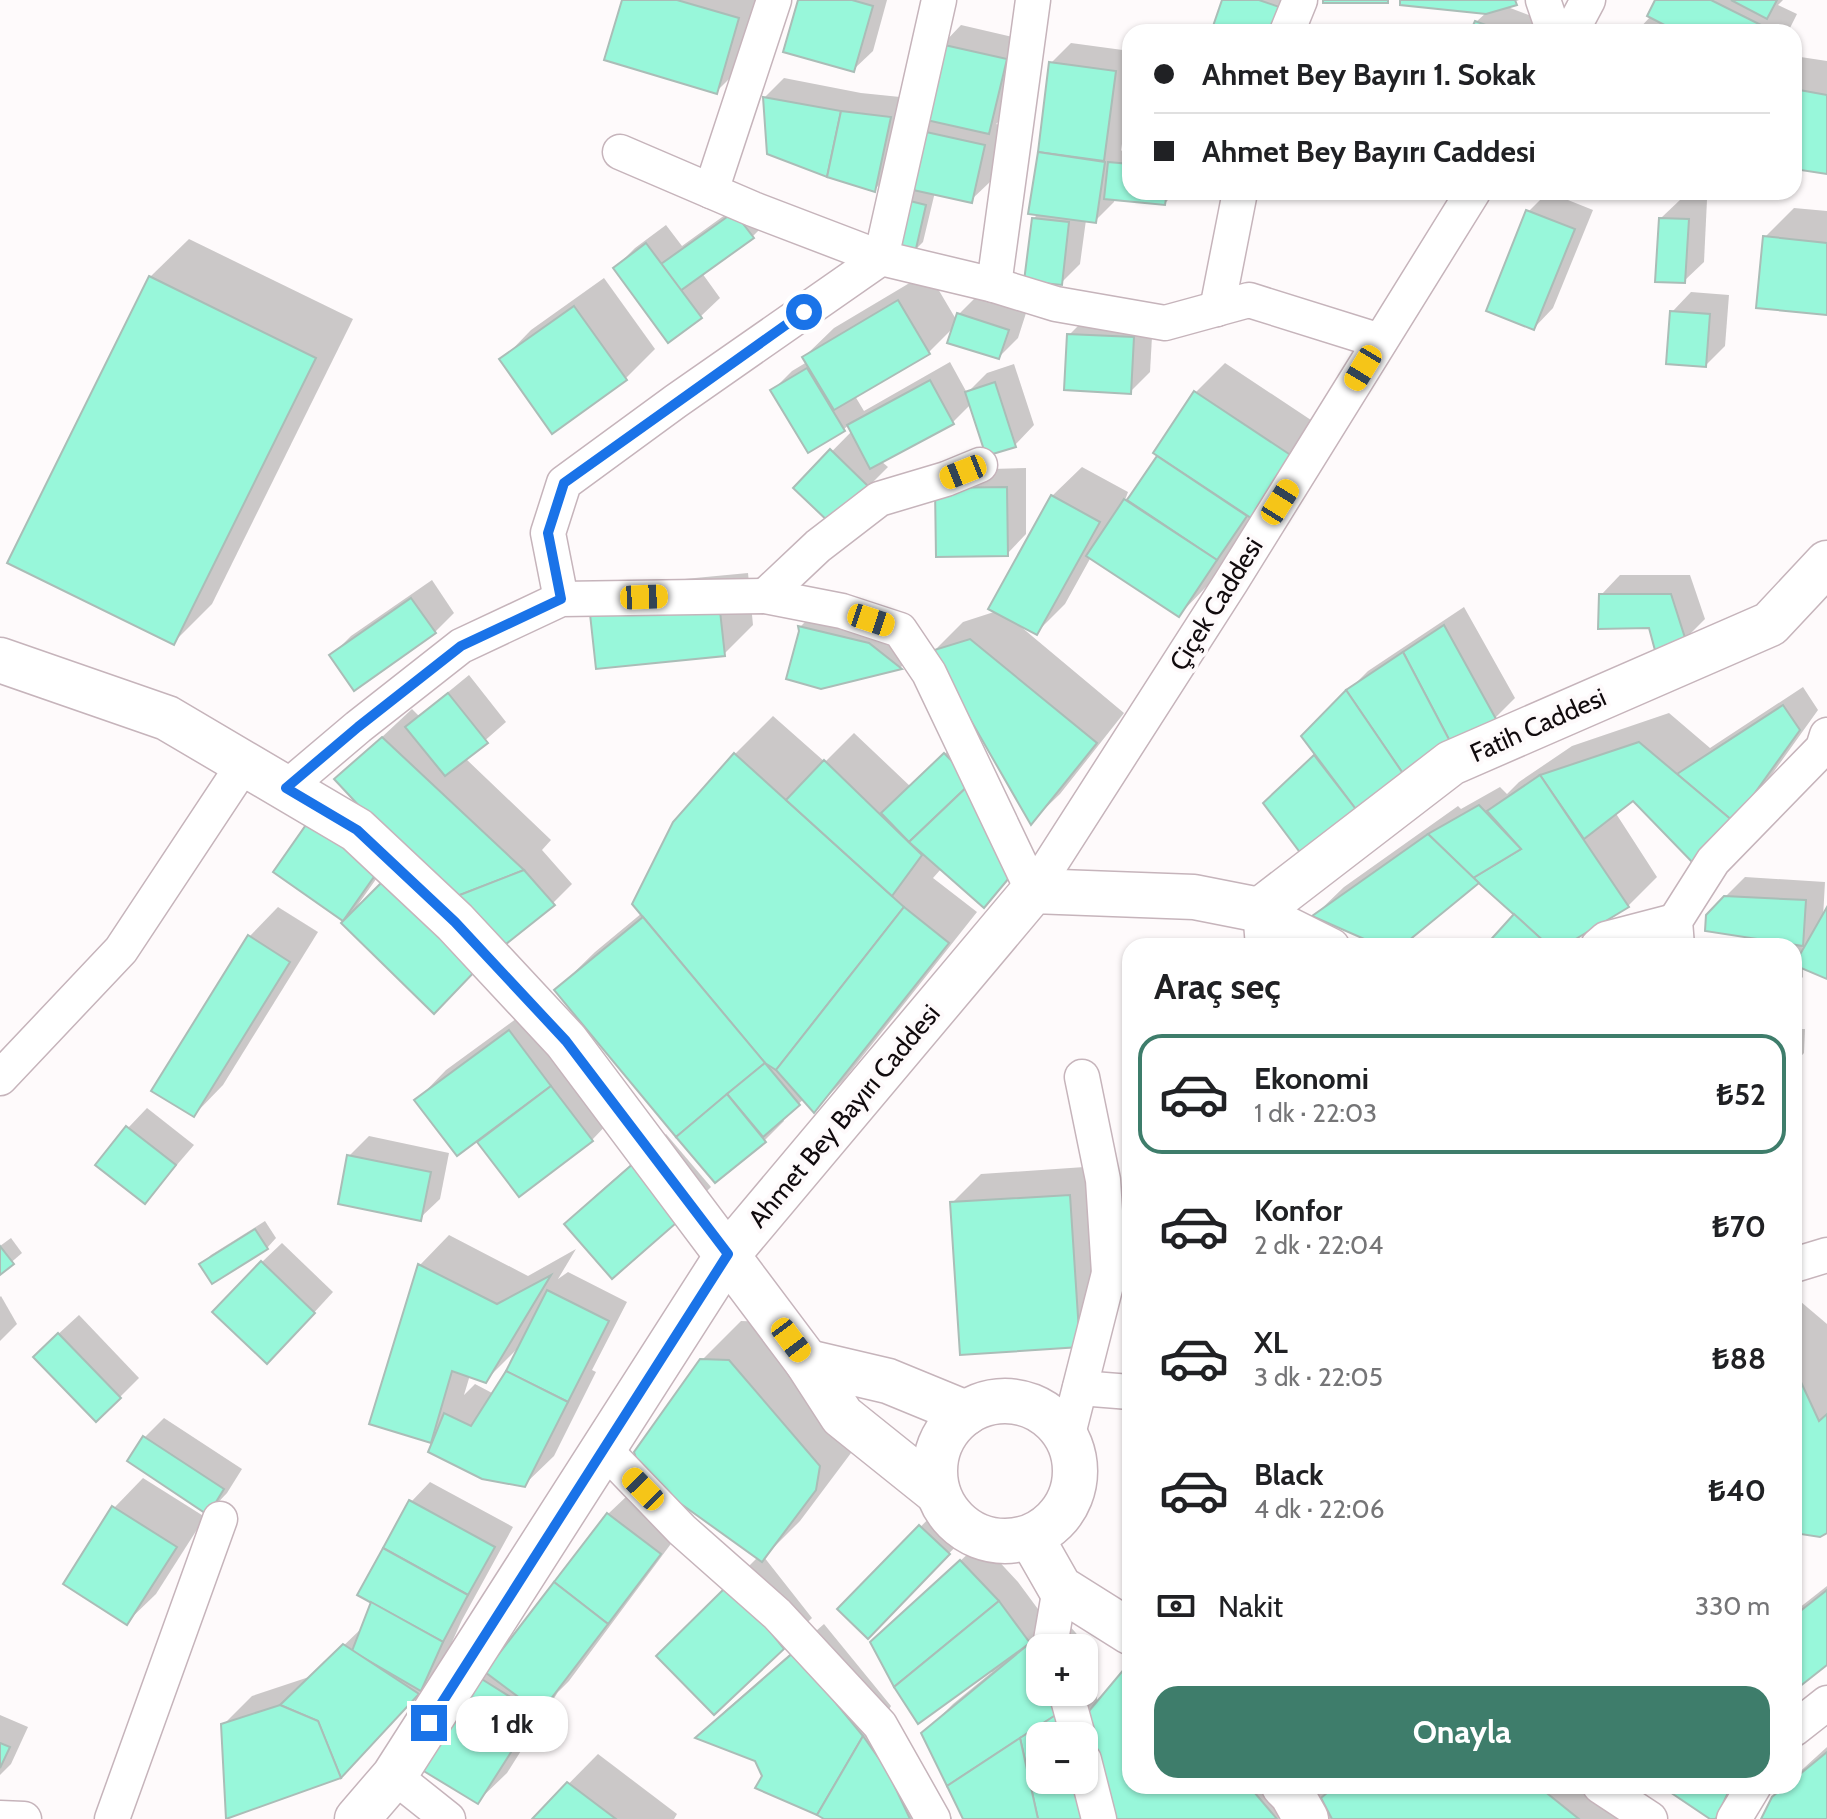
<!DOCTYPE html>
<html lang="tr">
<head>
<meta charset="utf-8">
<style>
	body { margin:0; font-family:Cabin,sans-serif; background:#f2f2f2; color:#202124; height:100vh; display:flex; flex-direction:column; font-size:30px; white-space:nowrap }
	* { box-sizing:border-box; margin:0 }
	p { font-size:26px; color:#757577 }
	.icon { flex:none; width:44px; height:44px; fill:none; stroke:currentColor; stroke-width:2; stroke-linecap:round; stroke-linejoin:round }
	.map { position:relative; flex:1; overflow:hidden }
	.side { position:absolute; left:1122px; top:938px; width:680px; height:856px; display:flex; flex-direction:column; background:#fff; border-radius:24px; box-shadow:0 2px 6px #0004 }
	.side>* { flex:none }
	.hud { position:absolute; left:1122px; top:24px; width:680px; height:176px; border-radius:24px; box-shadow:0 2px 6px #0004; display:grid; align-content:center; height:176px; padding:0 32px; background:#fff }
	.buttons { position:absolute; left:1026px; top:1634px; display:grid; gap:16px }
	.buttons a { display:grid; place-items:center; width:72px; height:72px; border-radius:16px; background:#fff; box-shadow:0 2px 6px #0004; font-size:40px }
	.end { position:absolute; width:36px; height:36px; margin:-18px; border:10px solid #1a73e8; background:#fff; box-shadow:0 0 0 4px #fff }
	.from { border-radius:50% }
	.bubble { position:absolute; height:56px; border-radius:24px; background:#fff; box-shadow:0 2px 6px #0004; font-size:26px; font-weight:800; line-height:56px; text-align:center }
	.car { position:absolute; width:24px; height:48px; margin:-24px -12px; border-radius:10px; box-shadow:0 0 6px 2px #0007; background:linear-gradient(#f5c518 24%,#345 0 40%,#f5c518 0 76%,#345 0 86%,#f5c518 0) }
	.hud b { display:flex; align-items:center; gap:28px; height:76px; font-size:30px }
	.hud b+b { border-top:2px solid #e0e0e0 }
	.hud i { width:20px; height:20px; background:#202124 }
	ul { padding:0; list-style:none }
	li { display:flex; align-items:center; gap:24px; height:120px; margin:0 16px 12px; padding:0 16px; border:4px solid transparent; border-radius:24px }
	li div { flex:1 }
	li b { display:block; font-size:30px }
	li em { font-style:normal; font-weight:800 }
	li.on { border-color:#3e7d6b }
	li>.icon { width:72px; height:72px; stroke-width:1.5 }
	h2 { padding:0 32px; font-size:36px; line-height:96px }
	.pay { display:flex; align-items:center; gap:20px; height:88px; padding:0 32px; font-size:30px }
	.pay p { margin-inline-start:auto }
	.button { display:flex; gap:16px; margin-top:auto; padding:16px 32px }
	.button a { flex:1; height:92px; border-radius:24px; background:#3e7d6b; color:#fff; font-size:32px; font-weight:800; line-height:92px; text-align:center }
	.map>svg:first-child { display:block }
	.shadow { fill:#0003; fill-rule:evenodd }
	.building { fill:#98f7da; stroke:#aabdb7; stroke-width:2 }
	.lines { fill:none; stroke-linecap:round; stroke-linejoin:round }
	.street-casing { stroke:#c6b4bb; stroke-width:37 }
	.secondary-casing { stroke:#c6b4bb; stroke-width:47 }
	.street { stroke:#fff; stroke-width:34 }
	.secondary { stroke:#fff; stroke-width:44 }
	.route { stroke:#1a73e8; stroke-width:10 }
	.labels { text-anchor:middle; stroke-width:8; stroke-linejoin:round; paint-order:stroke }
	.street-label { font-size:26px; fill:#110b0e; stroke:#fefafb }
</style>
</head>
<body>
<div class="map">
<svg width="1827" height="1819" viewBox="0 0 1827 1819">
	<rect width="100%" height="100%" fill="#fefafb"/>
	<g class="shadow">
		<polygon points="624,0 764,0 746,62 716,92"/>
		<polygon points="800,0 887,0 873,51 853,70"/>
		<polygon points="1224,0 1299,0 1213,32"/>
		<polygon points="1402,0 1519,0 1505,6 1550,23 1545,32 1472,32 1476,22 1487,12"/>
		<polygon points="1657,0 1783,0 1778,5 1797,14 1788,32 1636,32 1651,16"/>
		<polygon points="961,25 1025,40 1008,113 996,124 1004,126 991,181 971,200 935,192 923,242 914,251 893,247 919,131 932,119 942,45"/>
		<polygon points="1071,43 1130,51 1130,87 1121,151 1130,143 1130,192 1176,192 1165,203 1115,198 1114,202 1095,221 1086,220 1080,264 1061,283 1034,218 1039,213 1030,212 1051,63"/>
		<polygon points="1794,56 1827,61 1827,172 1794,166"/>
		<polygon points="784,78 861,93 910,98 894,170 875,189 769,153 765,97"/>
		<polygon points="1548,192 1593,210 1553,308 1534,328 1528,212"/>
		<polygon points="754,194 772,217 752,237 702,273 720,298 700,317 615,268 635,248 666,225 682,246"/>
		<polygon points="1681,199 1707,200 1704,262 1684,281 1661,218"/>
		<polygon points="1794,208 1827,211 1827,313 1765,237"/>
		<polygon points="189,239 353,319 212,604 173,643 150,277"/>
		<polygon points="928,272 957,321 959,314 979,294 1027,310 1018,338 999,357 955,326 929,352 855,396 864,411 950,362 967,393 987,373 1014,364 1034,425 1015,445 971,404 953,422 881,461 888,467 832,523 796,488 852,431 849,425 844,429 773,390 792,371 807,362 804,357 834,328"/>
		<polygon points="604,278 655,349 626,378 553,431 502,360 531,330"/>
		<polygon points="1691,292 1729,295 1725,346 1706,365 1672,312"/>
		<polygon points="1089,315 1153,319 1150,372 1130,392 1069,335"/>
		<polygon points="1225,363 1323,428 1251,516 1208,585 1179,615 1091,557 1065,604 1036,633 1021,625 1020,626 1124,713 1060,794 1031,822 934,651 963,622 997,611 1052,496 1082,467 1128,492 1125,500 1137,488 1160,455 1195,393"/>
		<polygon points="1026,468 1026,534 1007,554 956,470"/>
		<polygon points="748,573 753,625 724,654 621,585"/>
		<polygon points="1620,575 1690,575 1705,619 1685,639 1650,626 1601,595"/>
		<polygon points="432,580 454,613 435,632 332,655 351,636"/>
		<polygon points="820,607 920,648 901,667 821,687 801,626"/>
		<polygon points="1464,607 1515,698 1495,718 1302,853 1265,804 1316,754 1303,736 1368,671"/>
		<polygon points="469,675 506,722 465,758 551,840 542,850 572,884 553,903 346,921 275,871 396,851 357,906 359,908 409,857 337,779 412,709 419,716"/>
		<polygon points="1803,687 1818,710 1760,791 1695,862 1633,799 1615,812 1657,877 1628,906 1560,946 1487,946 1517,914 1479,880 1399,946 1385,946 1315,915 1344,887 1458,806 1461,809 1500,787 1507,794 1519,782 1572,746 1669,713 1710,748"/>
		<polygon points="773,716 825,762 854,733 911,787 964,735 991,762 1032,851 984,905 941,869 933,878 977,912 843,1081 814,1110 804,1099 782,1118 784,1121 765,1140 715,1181 556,990 595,952 642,913 735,754"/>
		<polygon points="1745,877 1825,882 1823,918 1827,911 1827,977 1803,967 1803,977 1794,986 1794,946 1716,946 1724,938 1771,942 1771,939 1725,897"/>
		<polygon points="278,907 318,932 223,1085 194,1115 249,937"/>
		<polygon points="539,1002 611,1120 592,1140 479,1142 488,1133 487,1131 417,1100 446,1070"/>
		<polygon points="1794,1029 1805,1029 1804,1053 1794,1064"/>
		<polygon points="147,1108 194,1145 145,1202 128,1128"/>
		<polygon points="666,1134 711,1187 682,1216 567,1224 596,1195"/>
		<polygon points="369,1136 449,1153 440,1199 420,1218 349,1156"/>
		<polygon points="1099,1166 1108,1316 1079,1345 952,1203 981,1174"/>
		<polygon points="265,1221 276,1238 267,1248 202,1264 211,1255"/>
		<path d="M449 1235 528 1276 576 1249 558 1279 568 1272 627 1302 592 1370 596 1372 554 1456 524 1485 438 1432 430 1440 371 1423 420 1265ZM520 1346 494 1394 475 1384 464 1395 470 1375 486 1380Z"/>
		<polygon points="11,1238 22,1253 0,1272 0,1246"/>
		<polygon points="282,1243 333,1292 287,1342 262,1262"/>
		<polygon points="1,1296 17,1324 0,1341 0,1297"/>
		<polygon points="1794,1296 1827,1324 1827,1531 1794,1531"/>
		<polygon points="79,1315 139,1378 120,1397 55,1337"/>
		<polygon points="741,1321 768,1322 854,1449 800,1521 764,1557 812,1618 782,1647 659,1656 758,1557 702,1360"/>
		<polygon points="164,1418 242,1469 227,1493 208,1513 145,1437"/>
		<polygon points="143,1478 205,1517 156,1594 126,1623 114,1508"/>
		<polygon points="430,1482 513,1527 462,1620 443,1662 446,1664 368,1748 223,1725 252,1696 312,1676 364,1626 411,1502"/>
		<polygon points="628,1495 679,1533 569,1681 558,1692 507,1773 477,1802 481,1679 608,1514"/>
		<polygon points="940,1507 968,1534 868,1636 840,1609"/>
		<path d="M981 1542 1018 1582 1049 1624 1060 1615 1083 1641 1098 1703 1130 1665V1786H1319L1326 1796 1336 1786H1624L1665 1819H964L924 1733 953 1704 992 1672 892 1623ZM1040 1648H1084V1692H1040ZM1040 1736H1084V1780H1040Z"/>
		<polygon points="1827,1586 1827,1662 1794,1688 1794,1612"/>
		<polygon points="824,1624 891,1706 884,1719 933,1808 949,1810 952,1819 828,1819 764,1777 757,1760 699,1737 727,1709"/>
		<polygon points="0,1715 28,1727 11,1764 0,1775"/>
		<polygon points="1827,1747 1827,1819 1763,1819 1785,1786 1794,1786 1794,1777"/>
		<polygon points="598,1754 677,1814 674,1819 534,1819"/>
		<polygon points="1664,1786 1748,1786 1715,1819"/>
	</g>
	<g class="building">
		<polygon points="622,0 677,0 739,18 717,94 604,60"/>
		<polygon points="798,0 852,0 873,6 854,72 783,52"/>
		<polygon points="1222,0 1259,0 1285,9 1277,32 1211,32"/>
		<rect x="1323" y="0" width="65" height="3"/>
		<polygon points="1400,0 1515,0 1517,5 1486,14 1400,5"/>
		<polygon points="1655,0 1711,0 1775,32 1678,32 1647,16"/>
		<polygon points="1731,0 1777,0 1767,19"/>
		<polygon points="1475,21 1504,32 1470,32"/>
		<polygon points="940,44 1007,59 989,134 922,119"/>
		<polygon points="1049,62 1116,71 1104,161 1038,152"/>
		<polygon points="1794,89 1827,95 1827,174 1794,169"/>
		<polygon points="763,97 841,111 827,177 767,154"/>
		<polygon points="841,111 891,117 875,192 827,177"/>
		<polygon points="917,130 985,145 972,203 904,188"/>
		<polygon points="1038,152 1105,162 1096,223 1028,214"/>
		<polygon points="1108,162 1130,164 1130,192 1167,192 1165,205 1104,199"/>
		<polygon points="902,199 926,205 915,253 890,248"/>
		<polygon points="1526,210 1575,229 1534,330 1486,311"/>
		<polygon points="734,212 754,238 680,291 661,264"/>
		<polygon points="1032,218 1069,222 1062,285 1024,281"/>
		<polygon points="1659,218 1689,219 1685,283 1655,282"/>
		<polygon points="1763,236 1827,243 1827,315 1756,308"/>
		<polygon points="646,243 702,318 668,343 613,268"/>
		<polygon points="149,276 316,358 174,645 7,563"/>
		<polygon points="898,300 930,354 834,410 802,357"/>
		<polygon points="574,306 627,380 552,434 499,359"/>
		<polygon points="1670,311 1710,314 1706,367 1666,364"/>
		<polygon points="957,313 1009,330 999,359 947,343"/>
		<polygon points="1067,334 1134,337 1131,394 1064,390"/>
		<polygon points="807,368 845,431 808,453 770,390"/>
		<polygon points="930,380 954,424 870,469 847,425"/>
		<polygon points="995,382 1016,447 986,456 965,392"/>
		<polygon points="1194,391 1295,458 1254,520 1153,453"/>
		<polygon points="830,449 870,488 832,525 793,488"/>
		<polygon points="1157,456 1247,516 1217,560 1127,500"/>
		<polygon points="1007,487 1008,556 936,557 935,488"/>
		<polygon points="1051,495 1100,522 1037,635 988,609"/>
		<polygon points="1124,499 1217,560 1179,617 1086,556"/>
		<polygon points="1599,594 1671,594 1686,641 1656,654 1649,628 1598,629"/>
		<polygon points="411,598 436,633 354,691 329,655"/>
		<polygon points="719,602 725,656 596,669 590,614"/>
		<polygon points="1444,625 1496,719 1453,747 1403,652"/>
		<polygon points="798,626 869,643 902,669 821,689 786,679 799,631"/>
		<polygon points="970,639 1097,743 1031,825 931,651"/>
		<polygon points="1403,652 1453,747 1404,775 1346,690"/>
		<polygon points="1346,690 1404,775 1358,812 1301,736"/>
		<polygon points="448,693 488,743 445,776 405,727"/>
		<polygon points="1783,705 1800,730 1734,822 1677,774"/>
		<polygon points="382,737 524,870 447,900 334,779"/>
		<polygon points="1639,742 1734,822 1695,865 1633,801 1584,839 1540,775"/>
		<polygon points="734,753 904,907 776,1070 765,1063 632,904 673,822"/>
		<polygon points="944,753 972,782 909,842 881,813"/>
		<polygon points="1314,755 1358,812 1302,855 1263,803"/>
		<polygon points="824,760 922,855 892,896 786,800"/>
		<polygon points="1540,775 1629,907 1564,946 1549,946 1473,878 1521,849 1487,811"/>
		<polygon points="972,782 1014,872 984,908 909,842"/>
		<polygon points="1479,805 1521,849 1473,878 1428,834"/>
		<polygon points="308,822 378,871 343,921 273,872"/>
		<polygon points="1428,834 1479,883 1402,946 1380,946 1312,916"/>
		<polygon points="524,870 555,905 496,952 447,900"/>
		<polygon points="387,877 479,967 434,1014 341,923"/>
		<polygon points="1724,896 1806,900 1803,946 1705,931 1706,915"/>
		<polygon points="904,907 949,943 814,1113 776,1070"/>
		<polygon points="1827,907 1827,979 1794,965"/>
		<polygon points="1514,914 1549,946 1485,946"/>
		<polygon points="643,917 765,1063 676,1137 554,990"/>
		<polygon points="248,935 290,962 194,1117 151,1091"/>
		<polygon points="509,1030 551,1086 457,1156 414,1100"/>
		<polygon points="765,1063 800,1105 763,1137 727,1094"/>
		<polygon points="551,1086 593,1141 519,1197 477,1142"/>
		<polygon points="727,1094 766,1142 715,1183 676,1137"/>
		<polygon points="126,1126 176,1165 145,1204 95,1165"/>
		<polygon points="347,1155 431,1172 421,1221 338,1204"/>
		<polygon points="635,1162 683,1217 612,1279 564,1224"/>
		<polygon points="1070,1195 1080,1347 960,1355 950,1202"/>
		<polygon points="255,1229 268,1249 212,1284 199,1264"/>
		<polygon points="0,1246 14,1264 0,1275"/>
		<polygon points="261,1261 315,1313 267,1364 212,1312"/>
		<polygon points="418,1264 497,1304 551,1275 486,1383 452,1371 431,1443 369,1424"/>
		<polygon points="547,1290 609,1321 568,1402 506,1371"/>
		<polygon points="58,1333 121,1398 96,1422 33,1357"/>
		<polygon points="700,1359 729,1360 820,1466 816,1490 762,1562 642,1476 634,1452"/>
		<polygon points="1794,1367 1819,1421 1827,1414 1827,1533 1820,1537 1794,1533"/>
		<polygon points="506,1371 568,1402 525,1487 482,1479 428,1452 444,1413 471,1426"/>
		<polygon points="143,1436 224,1489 208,1515 127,1461"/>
		<polygon points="409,1500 495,1547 468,1595 383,1548"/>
		<polygon points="112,1506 177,1547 127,1625 63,1584"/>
		<polygon points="607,1513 661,1554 608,1624 554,1582"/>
		<polygon points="919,1525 950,1554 868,1639 837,1609"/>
		<polygon points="383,1548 468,1595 443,1642 357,1595"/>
		<polygon points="960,1560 999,1601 894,1687 870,1642"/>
		<polygon points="554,1582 608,1624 540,1713 485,1672"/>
		<polygon points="731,1582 784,1649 714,1715 656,1656"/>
		<polygon points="1827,1590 1827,1665 1794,1691 1794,1616"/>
		<polygon points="999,1601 1030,1643 918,1724 894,1687"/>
		<polygon points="371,1602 443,1642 421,1691 352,1651"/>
		<polygon points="1030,1643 1040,1655 1040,1692 1060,1692 1065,1709 947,1786 921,1733"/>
		<polygon points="343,1644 419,1694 341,1778 318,1721 280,1705"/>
		<polygon points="794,1652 863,1736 817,1815 755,1788 762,1776 755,1761 695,1738"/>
		<polygon points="1130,1662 1130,1786 1249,1786 1277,1819 1112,1819 1084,1717"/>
		<polygon points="480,1678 536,1713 478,1804 422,1770"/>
		<polygon points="280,1705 318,1721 341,1778 226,1819 221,1724"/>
		<polygon points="1065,1709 1071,1736 1040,1736 1040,1780 1082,1780 1092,1819 1038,1819 1020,1738"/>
		<polygon points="863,1736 887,1770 910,1819 824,1819 817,1815"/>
		<polygon points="1020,1738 1038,1819 963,1819 947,1786"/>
		<polygon points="0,1743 10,1747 0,1768"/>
		<polygon points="1827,1752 1827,1819 1761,1819 1772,1797 1785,1786 1794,1786 1794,1779"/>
		<polygon points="567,1782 616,1819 532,1819"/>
		<polygon points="1335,1786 1538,1786 1579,1819 1332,1819 1321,1798"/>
		<polygon points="1661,1786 1731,1786 1716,1819 1710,1819"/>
	</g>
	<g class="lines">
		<defs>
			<g id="street">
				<polyline points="1543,0 1554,32"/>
				<polyline points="1287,32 1300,0"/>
				<polyline points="1571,32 1588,0"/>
				<polyline points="620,152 753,209 881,258 994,285 1056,304 1165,323 1249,300 1380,341"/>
				<polyline points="711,191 774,0"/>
				<polyline points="994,285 1033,0"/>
				<polyline points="1217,309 1240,192"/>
				<polyline points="765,596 818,546 879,499 946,479 980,465"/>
				<polyline points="561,599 548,533 564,483 676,401 881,258 939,0"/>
				<polyline points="286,788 358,727 461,646 561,599 765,596 842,611 900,630 929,673 1033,891"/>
				<polyline points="1033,891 1231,582 1473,192"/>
				<polyline points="1260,910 1332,946"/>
				<polyline points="1260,910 1263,946"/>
				<polyline points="1598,946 1606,939 1675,921"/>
				<polyline points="1677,946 1675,921 1713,861 1823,748 1827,735"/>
				<polyline points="1082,1077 1103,1180 1109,1273"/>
				<polyline points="0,1078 121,950 244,764"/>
				<polyline points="1794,1265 1827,1255"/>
				<polyline points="1080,1388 1130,1392"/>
				<polyline points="1067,1438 1109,1273 1130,1239"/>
				<polyline points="604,1449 682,1530 777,1614 880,1725 933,1819"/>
				<polyline points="1053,1648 1051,1640 1060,1588"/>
				<polyline points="1066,1692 1078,1736"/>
				<polyline points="1794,1729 1827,1703"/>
				<polyline points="1084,1760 1099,1819"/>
				<polyline points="394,1776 448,1819"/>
				<polyline points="1600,1786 1650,1819"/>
				<polyline points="0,1818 24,1819"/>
				<polyline points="112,1819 220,1519"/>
				<polyline points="1734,1819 1754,1786"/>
			</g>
			<g id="secondary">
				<polyline points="0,660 167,718 357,830 455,922 566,1041 807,1362 842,1416 938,1493"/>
				<polyline points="807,1362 888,1381 966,1413"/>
				<circle cx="1005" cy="1471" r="70"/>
				<polyline points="1031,1537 1060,1588 1130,1632"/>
				<polyline points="1284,1786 1292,1794 1306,1819"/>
				<polyline points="357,1819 394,1776 728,1254 1033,891 1194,897 1260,910 1451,763 1770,624 1827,563"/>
			</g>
		</defs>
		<use href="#street" class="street-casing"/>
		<use href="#secondary" class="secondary-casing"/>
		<use href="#street" class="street"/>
		<use href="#secondary" class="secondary"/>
	</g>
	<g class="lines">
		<polyline class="route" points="429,1723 728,1254 566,1041 455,922 357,830 286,788 358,727 461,646 561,599 548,533 564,483 804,312"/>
	</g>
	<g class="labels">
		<g class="street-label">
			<text transform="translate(1216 604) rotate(-58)" y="9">Çiçek Caddesi</text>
			<text transform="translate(1538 725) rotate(-24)" y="9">Fatih Caddesi</text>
			<text transform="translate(844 1116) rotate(-50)" y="9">Ahmet Bey Bayırı Caddesi</text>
		</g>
	</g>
</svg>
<div class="buttons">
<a>+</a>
<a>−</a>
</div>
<i class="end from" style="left:804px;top:312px"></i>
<i class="end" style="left:429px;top:1723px"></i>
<div class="bubble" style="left:456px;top:1696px;width:112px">1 dk</div>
<i class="car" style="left:1363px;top:368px;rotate:211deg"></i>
<i class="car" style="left:963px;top:472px;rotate:248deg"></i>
<i class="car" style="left:1280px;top:502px;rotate:32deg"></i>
<i class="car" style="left:644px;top:597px;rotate:88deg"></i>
<i class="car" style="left:871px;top:620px;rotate:108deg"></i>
<i class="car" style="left:791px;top:1340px;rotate:143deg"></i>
<i class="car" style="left:643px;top:1489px;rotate:316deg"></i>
<div class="hud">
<b><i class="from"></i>Ahmet Bey Bayırı 1. Sokak</b>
<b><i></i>Ahmet Bey Bayırı Caddesi</b>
</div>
<section class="side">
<h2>Araç seç</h2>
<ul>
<li class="on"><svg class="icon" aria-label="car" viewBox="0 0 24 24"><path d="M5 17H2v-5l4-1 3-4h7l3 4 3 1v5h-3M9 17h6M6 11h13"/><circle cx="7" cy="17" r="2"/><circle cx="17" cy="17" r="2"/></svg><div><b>Ekonomi</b><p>1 dk · 22:03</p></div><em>₺52</em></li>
<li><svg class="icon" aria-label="car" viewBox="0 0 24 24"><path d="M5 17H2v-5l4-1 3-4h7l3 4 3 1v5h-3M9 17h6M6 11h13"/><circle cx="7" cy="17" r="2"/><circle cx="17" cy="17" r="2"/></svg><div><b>Konfor</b><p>2 dk · 22:04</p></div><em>₺70</em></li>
<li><svg class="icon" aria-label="car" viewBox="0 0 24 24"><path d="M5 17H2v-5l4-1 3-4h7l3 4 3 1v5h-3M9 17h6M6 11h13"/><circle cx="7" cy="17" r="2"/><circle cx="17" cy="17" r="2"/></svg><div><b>XL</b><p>3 dk · 22:05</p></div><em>₺88</em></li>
<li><svg class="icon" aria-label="car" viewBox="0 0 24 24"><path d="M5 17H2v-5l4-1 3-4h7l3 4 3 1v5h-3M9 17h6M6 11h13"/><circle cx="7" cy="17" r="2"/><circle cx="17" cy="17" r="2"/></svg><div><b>Black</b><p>4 dk · 22:06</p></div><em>₺40</em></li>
</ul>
<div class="pay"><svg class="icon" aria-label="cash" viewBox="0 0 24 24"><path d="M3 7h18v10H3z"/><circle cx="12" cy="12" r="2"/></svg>Nakit<p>330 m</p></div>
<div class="button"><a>Onayla</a></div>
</section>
</div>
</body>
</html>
